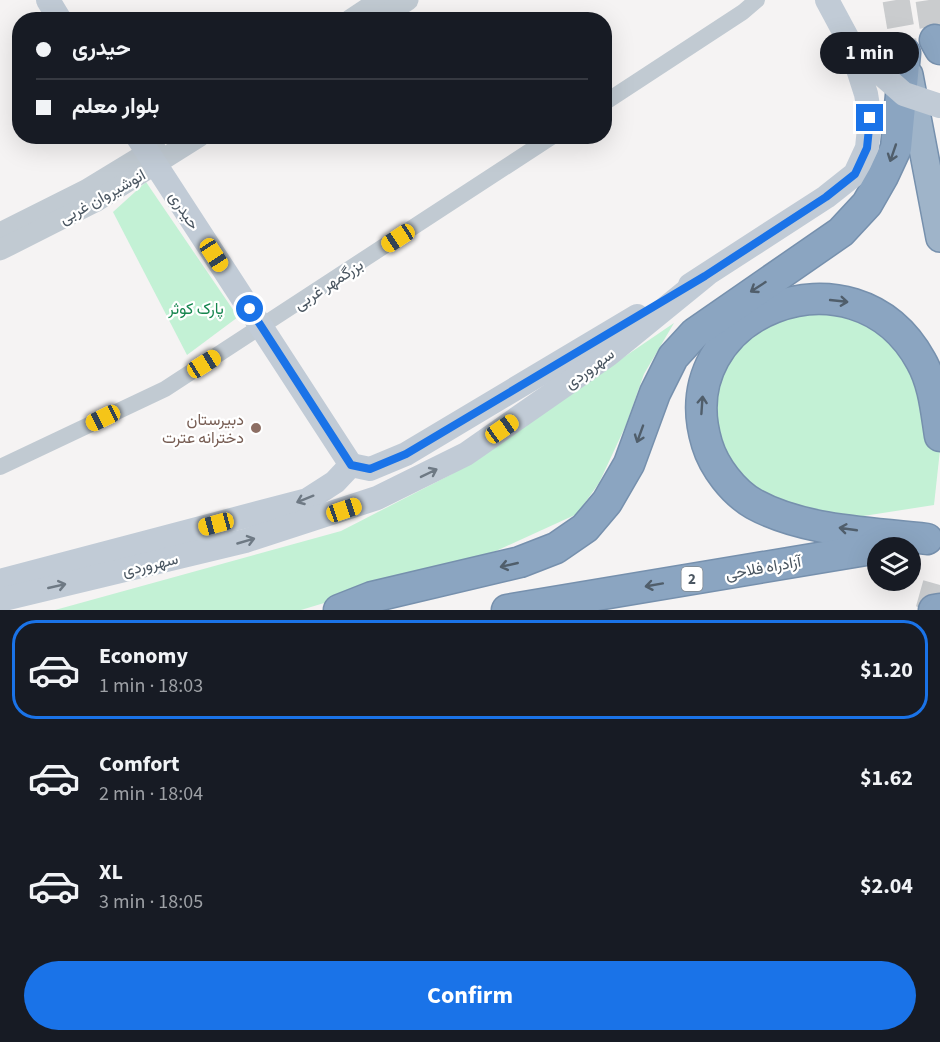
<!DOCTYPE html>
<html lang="en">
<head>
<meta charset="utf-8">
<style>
	body { margin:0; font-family:"Source Sans 3",Vazirmatn,sans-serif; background:#20242c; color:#f1f3f6; height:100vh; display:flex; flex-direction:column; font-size:22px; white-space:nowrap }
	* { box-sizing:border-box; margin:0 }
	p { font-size:20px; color:#9ea1a6 }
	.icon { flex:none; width:33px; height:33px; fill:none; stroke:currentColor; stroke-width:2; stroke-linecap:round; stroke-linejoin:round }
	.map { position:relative; height:610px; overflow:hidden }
	.details { display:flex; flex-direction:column; background:#171b24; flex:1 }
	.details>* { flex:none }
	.guide { position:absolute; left:12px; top:12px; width:600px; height:132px; border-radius:24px; box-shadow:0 6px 24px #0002; display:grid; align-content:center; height:132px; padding:0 24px; background:#171b24 }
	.tools { position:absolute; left:867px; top:537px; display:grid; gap:12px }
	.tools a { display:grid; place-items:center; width:54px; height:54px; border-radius:50%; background:#171b24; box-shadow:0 6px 24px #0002; font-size:30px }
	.end { position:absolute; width:27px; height:27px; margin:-14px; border:8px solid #1a73e8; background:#fff; box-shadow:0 0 0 3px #fff }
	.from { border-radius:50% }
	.bubble { position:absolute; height:42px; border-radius:21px; background:#171b24; box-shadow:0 6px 24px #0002; font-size:20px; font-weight:700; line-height:42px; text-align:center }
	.car { position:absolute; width:18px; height:36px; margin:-18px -9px; border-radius:8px; box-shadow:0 0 4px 2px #0007; background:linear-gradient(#f5c518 24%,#345 0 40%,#f5c518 0 76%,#345 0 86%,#f5c518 0) }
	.guide b { display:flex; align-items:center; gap:21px; height:57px; font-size:22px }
	.guide b+b { border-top:2px solid #363941 }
	.guide i { width:15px; height:15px; background:#f1f3f6 }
	ul { padding:10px 0 0; list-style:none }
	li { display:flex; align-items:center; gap:18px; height:99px; margin:0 12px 9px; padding:0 12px; border:3px solid transparent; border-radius:24px }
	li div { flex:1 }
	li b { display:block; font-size:22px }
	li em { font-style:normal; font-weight:700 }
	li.selected { border-color:#1a73e8 }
	li>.icon { width:54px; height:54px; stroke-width:1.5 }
	.button { display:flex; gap:12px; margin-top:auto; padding:12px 24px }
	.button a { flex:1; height:69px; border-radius:36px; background:#1a73e8; color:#fff; font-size:24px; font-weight:700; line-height:69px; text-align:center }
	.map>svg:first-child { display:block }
	.green { fill:#c3f1d5 }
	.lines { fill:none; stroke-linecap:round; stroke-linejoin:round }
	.trunk-tunnel { stroke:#caccce; stroke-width:27; stroke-dasharray:27 14; stroke-linecap:butt }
	.trunk-casing { stroke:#7690ad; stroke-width:30 }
	.motorway-casing { stroke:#7690ad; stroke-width:33 }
	.minor { stroke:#c1cad2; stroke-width:16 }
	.tertiary { stroke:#c1cad2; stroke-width:21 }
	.secondary { stroke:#c1cbd6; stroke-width:24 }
	.trunk { stroke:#9fb4c9; stroke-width:27 }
	.motorway { stroke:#8ba5c1; stroke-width:30 }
	.secondary-bridge { stroke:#c1cbd6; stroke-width:24 }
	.oneway { stroke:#505e6b }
	.oneway2 { stroke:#6e7984 }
	.route { stroke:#1a73e8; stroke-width:8 }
	.education-dot { fill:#8d6e63; stroke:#fff; stroke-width:2 }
	.labels { text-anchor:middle; stroke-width:4.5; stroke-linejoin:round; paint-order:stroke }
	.shield { fill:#fff; stroke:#808990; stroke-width:1.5 }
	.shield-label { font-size:15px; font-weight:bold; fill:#4a5661 }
	.street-label { font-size:16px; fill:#4a5661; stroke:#fff }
	.park-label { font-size:16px; fill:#17864f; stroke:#fff }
	.education-label { font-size:16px; fill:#785e54; stroke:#fff; text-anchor:end }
</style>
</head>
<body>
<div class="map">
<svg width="940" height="610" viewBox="0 0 940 610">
	<rect width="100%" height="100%" fill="#f5f3f3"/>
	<g class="green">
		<polygon points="146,182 238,317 187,355 113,212"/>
		<polygon points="769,309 896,317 940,450 934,505 857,517 822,516 755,492 734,470 712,418 724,359"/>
		<polygon points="674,323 644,374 626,425 599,483 577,514 496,551 301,610 55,610 341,531 452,474"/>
	</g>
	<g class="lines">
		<g class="trunk-tunnel">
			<polyline points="896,0 905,53"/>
			<polyline points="929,0 935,40"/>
			<polyline points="929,610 940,571"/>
		</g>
		<defs>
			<polyline id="trunk" points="909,75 940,238"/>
			<g id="motorway">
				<polyline points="935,40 940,49"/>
				<path d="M927 539C871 532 805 532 754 504 733 492 714 467 707 444 667 313 854 239 921 361 934 384 936 411 940 436"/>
				<polyline points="339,610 372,597 520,562 556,548 585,528 607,502 629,464 655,393 673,357 695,333 841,232 867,204 883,176 896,148 905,53"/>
				<polyline points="507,610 878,548"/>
				<polyline points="934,610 940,609"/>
			</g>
		</defs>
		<use href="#trunk" class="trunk-casing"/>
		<use href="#motorway" class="motorway-casing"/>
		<g class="minor">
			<polyline points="604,103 743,12 757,0"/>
			<polyline points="0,467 165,389 553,136"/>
		</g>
		<g class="tertiary">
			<polyline points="350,20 380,0"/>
			<polyline points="378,20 408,0"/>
			<polyline points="0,233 86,190 155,148"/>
			<polyline points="0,250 95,202 200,136"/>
		</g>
		<g class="secondary">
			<polyline points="48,0 60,20"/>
			<polyline points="827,0 849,41 858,52"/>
			<polyline points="137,136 351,465"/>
			<polyline points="690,285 826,197 855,174 867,148 870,118 866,94 849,41"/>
			<polyline points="351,465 370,469 406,454 637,316"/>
			<polyline points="0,581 307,500 335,482 351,465"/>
			<polyline points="0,600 245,541 377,498 466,454 608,355 705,276"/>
		</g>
		<use href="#trunk" class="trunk"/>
		<use href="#motorway" class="motorway"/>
		<polyline class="secondary-bridge" points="872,66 904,94 940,106"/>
	</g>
	<defs><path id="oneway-shaft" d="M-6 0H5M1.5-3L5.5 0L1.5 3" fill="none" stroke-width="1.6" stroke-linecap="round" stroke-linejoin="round" transform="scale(1.5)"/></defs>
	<g class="oneway">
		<use href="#oneway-shaft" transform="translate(893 153) rotate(109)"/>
		<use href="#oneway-shaft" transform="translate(758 287) rotate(147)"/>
		<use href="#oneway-shaft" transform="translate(839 301) rotate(6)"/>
		<use href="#oneway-shaft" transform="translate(702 405) rotate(-86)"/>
		<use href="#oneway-shaft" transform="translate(640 434) rotate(110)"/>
		<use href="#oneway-shaft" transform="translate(848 529) rotate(-172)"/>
		<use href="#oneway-shaft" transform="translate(509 565) rotate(167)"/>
		<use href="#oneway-shaft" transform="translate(654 585) rotate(170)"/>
	</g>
	<g class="oneway2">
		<use href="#oneway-shaft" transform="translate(429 473) rotate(-26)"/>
		<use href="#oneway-shaft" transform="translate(305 499) rotate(158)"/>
		<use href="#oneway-shaft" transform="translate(246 541) rotate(-16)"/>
		<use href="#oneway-shaft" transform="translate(57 586) rotate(-13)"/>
	</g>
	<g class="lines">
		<polyline class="route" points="250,309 351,465 370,469 406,454 705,276 826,197 855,174 867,148 870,118"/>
	</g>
	<circle class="education-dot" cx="256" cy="428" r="6"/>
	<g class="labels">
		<rect class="shield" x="681.5" y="567" width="21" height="24" rx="4.5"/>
		<g class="shield-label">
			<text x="692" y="584">2</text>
		</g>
		<g class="street-label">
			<text transform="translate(102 196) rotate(-29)" y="6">انوشیروان غربی</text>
			<text transform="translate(185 210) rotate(57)" y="6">حیدری</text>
			<text transform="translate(328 284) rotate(-33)" y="6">بزرگمهر غربی</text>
			<text transform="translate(589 368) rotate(-36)" y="6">سهروردی</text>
			<text transform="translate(150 564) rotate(-13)" y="6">سهروردی</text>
			<text transform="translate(763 567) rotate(-10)" y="6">آزادراه فلاحی</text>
		</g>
		<g class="park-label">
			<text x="196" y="314">پارک کوثر</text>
		</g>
		<g class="education-label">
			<text x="244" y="425">دبیرستان<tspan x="244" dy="18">دخترانه عترت</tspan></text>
		</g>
	</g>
</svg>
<div class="tools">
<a><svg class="icon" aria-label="layers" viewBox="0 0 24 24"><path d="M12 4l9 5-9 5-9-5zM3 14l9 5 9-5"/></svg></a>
</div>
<i class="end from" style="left:250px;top:309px"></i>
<i class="end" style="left:870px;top:118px"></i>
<div class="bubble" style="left:820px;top:32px;width:99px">1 min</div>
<i class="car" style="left:398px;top:238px;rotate:237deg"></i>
<i class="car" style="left:214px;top:255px;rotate:147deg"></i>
<i class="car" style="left:204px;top:364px;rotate:58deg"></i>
<i class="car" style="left:103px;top:418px;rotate:244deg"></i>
<i class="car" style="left:502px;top:429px;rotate:55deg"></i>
<i class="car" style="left:344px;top:510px;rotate:71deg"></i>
<i class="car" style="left:216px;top:524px;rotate:255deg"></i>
<div class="guide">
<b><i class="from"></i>حیدری</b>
<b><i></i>بلوار معلم</b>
</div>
</div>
<section class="details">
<ul>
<li class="selected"><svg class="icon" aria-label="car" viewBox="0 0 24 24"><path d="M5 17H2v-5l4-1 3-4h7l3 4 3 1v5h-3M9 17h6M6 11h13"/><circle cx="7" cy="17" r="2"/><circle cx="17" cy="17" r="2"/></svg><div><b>Economy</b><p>1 min · 18:03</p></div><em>$1.20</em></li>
<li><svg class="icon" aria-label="car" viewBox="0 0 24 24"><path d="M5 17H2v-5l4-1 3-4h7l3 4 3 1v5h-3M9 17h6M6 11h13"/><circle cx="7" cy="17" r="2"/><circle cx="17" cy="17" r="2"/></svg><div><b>Comfort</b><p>2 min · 18:04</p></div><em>$1.62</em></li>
<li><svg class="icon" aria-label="car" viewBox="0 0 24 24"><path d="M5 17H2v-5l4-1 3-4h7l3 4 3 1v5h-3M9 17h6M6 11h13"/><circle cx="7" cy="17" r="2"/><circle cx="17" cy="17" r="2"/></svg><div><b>XL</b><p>3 min · 18:05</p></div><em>$2.04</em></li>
</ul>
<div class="button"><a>Confirm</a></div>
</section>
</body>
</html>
